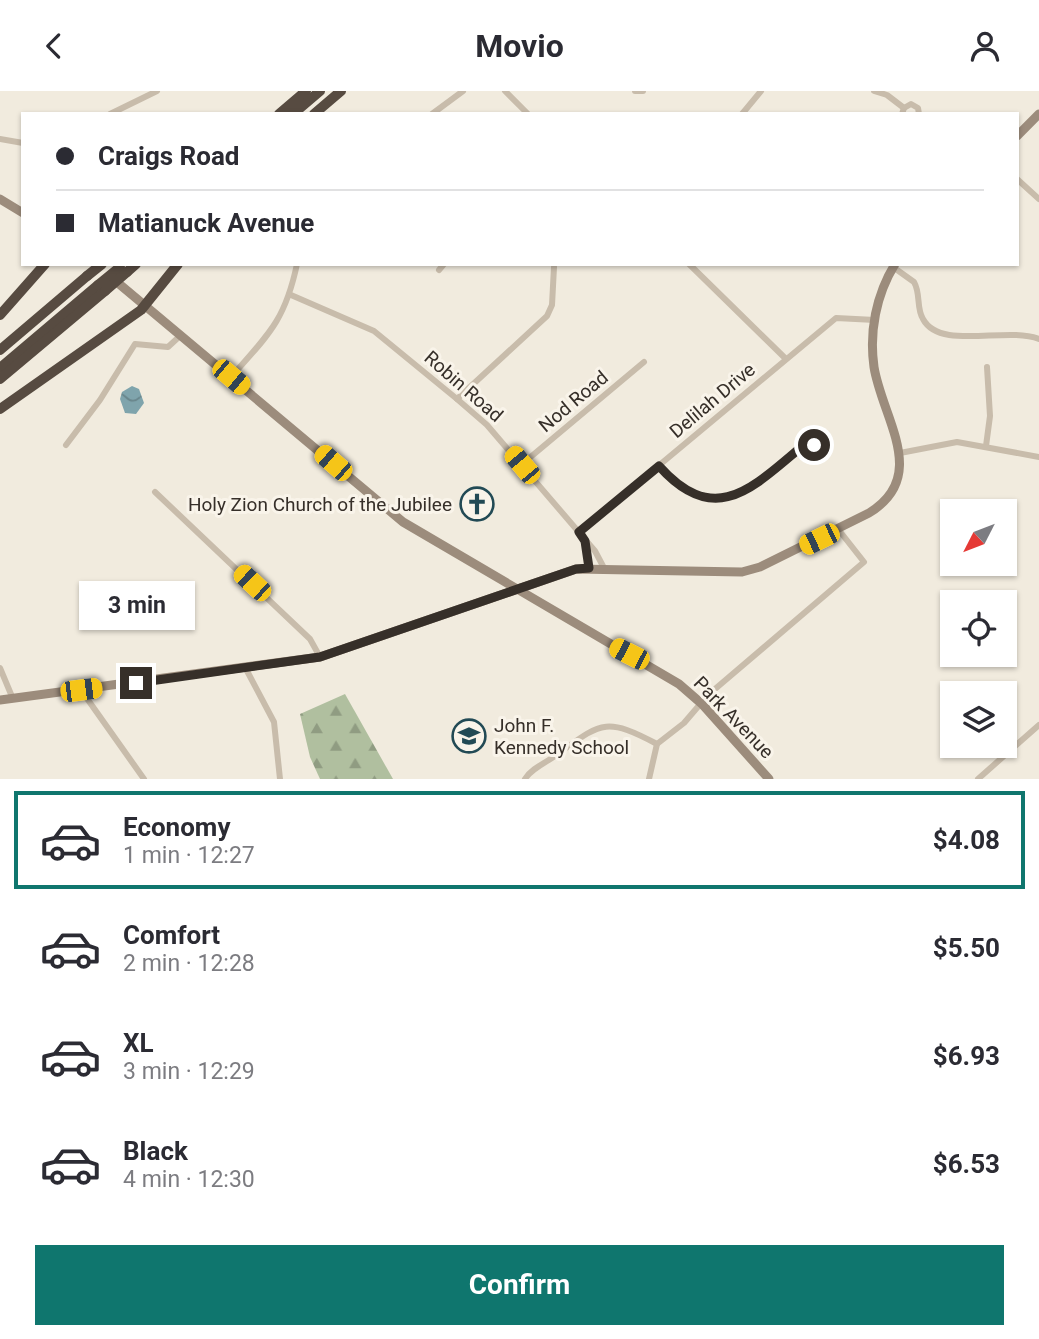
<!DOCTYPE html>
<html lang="en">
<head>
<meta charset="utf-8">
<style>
	body { margin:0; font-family:Roboto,sans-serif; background:#f2f2f3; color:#2b2b33; height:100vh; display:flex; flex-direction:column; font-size:26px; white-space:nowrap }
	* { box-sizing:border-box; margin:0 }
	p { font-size:23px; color:#7c7c81 }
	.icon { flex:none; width:38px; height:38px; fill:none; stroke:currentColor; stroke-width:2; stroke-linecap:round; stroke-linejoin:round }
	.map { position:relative; height:688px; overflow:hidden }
	.drawer { display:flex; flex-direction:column; background:#fff; flex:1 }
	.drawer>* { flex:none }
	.guide { position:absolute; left:21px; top:21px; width:998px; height:154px; border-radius:0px; box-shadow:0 2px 5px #0004; display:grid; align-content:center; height:154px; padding:0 35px; background:#fff }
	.needle { width:46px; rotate:228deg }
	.tools { position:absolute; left:940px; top:408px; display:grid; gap:14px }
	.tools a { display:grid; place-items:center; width:77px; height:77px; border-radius:0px; background:#fff; box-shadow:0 2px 5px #0004; font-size:35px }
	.end { position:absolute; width:32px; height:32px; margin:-16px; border:9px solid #362f29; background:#fff; box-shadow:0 0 0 4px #fff }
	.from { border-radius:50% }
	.bubble { position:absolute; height:49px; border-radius:0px; background:#fff; box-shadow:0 2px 5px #0004; font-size:23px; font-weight:700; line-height:49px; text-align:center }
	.car { position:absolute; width:21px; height:42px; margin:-21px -10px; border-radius:9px; box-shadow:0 0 5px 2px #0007; background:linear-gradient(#f5c518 24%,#345 0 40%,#f5c518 0 76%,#345 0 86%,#f5c518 0) }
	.guide b { display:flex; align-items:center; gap:24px; height:66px; font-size:26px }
	.guide b+b { border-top:2px solid #e1e1e2 }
	.guide i { width:18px; height:18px; background:#2b2b33 }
	ul { padding:12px 0 0; list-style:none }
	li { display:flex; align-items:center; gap:21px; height:98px; margin:0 14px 10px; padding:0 21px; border:4px solid transparent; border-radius:0px }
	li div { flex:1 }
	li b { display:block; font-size:26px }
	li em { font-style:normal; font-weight:700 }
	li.active { border-color:#0f766e }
	li>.icon { width:63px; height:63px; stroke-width:1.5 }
	.cta { display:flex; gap:14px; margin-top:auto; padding:14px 35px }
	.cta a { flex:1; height:80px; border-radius:0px; background:#0f766e; color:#fff; font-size:28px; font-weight:700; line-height:80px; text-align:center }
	header { display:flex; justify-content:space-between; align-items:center; height:91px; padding:0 35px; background:#fff; font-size:32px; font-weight:700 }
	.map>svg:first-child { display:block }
	.forest { fill:url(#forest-firs) }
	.water { fill:url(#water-waves) }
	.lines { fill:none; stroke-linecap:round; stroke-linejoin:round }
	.street { stroke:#c8bcab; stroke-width:6 }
	.secondary { stroke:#9c8c7c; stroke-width:9 }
	.highway { stroke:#574b41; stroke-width:10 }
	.highway-bridge { stroke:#574b41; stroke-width:10 }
	.route { stroke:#362f29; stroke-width:9 }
	.labels { text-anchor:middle; stroke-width:6; stroke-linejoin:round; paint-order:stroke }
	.street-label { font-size:19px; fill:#362f29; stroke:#f9f4ea }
	.poi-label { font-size:19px; fill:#362f29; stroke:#f9f4ea; text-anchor:end }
</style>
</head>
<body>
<header><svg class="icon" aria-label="back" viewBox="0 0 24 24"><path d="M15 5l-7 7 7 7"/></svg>Movio<svg class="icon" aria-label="person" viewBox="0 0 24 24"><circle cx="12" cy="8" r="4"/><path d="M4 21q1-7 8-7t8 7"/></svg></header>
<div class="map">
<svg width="1039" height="688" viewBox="0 0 1039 688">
	<defs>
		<pattern id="forest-firs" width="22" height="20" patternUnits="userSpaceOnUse" patternTransform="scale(1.75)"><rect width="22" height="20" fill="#b0bf9f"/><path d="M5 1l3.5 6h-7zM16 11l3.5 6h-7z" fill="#909c82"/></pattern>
		<pattern id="water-waves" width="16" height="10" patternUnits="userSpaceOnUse" patternTransform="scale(1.75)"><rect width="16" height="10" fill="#7fa4ac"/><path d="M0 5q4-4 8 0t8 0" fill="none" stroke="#69868c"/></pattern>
	</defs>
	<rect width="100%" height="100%" fill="#f1ebde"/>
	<polygon class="forest" points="345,603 393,688 320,688 310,666 300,623"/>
	<polygon class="water" points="132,295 139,298 144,312 136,323 125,322 120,308 122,301"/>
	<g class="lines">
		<g class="street">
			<polyline points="505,0 528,23"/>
			<polyline points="635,0 643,0"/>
			<polyline points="874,0 887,4 904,17"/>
			<polyline points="110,23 157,0"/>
			<polyline points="432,23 463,0"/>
			<polyline points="742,23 761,0"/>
			<polyline points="902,23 904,17 911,13 918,17 919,23"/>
			<polyline points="0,48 23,52"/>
			<polyline points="1017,88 1039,108"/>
			<polyline points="689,173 786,268"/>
			<path d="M893 176 914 191C921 203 916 217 923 228 940 260 1006 235 1039 248"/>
			<polyline points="439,179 444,173"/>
			<polyline points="291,204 374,240 457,308 487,334 595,460 604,477"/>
			<path d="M231 286C268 244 285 230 297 173"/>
			<polyline points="457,308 547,225 552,214 554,176"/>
			<circle cx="810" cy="349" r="6"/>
			<polyline points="66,354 100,309 135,253 168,256 181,244"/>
			<polyline points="986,355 990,325 987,276"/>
			<polyline points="900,362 957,351 1039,366"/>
			<polyline points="521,374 644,271"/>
			<path d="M659 375C716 439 755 395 805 353"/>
			<polyline points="155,401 310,548 320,566"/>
			<polyline points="579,441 836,227 875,229"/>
			<polyline points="585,450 589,477"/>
			<polyline points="0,577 13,608"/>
			<polyline points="246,578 274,631 280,688"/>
			<polyline points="81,599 144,688"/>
			<path d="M525 688C531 678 545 672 555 665 601 632 604 625 657 653"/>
			<polyline points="649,688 657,653 684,632 708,604 864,471 838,438"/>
			<polyline points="978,688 1039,634"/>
		</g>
		<g class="secondary">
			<polyline points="1017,45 1039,23"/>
			<polyline points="0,108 23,122"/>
			<polyline points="112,187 403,431 679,593 702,613 769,688"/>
			<path d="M0 609 320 566 576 478 742 481 760 476 869 422C930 385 882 327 874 276 869 241 876 204 895 173"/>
		</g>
		<g class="highway">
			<polyline points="279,23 306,0"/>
			<polyline points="293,23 320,0"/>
			<polyline points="314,23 341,0"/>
			<polyline points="127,181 136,173"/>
			<polyline points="0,224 45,173"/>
			<polyline points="0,259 87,185"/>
			<polyline points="0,277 98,194"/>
			<polyline points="0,288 105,200"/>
			<polyline points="0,318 141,219 178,173"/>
		</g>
		<g class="highway-bridge">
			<polyline points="87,185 102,173"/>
			<polyline points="98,194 120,176"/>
			<polyline points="105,200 127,181"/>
		</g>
	</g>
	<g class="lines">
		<path class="route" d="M136 592 320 566 576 478 589 477 585 450 579 441 659 375C716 439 754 395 805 353L814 354"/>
	</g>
	<defs>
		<symbol id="church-ring" viewBox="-11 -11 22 22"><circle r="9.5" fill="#f9f4ea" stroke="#224a55" stroke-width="1.5"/><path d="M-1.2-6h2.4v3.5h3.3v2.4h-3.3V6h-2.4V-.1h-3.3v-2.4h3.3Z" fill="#224a55"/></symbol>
		<symbol id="school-ring" viewBox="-11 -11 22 22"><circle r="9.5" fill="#f9f4ea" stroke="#224a55" stroke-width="1.5"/><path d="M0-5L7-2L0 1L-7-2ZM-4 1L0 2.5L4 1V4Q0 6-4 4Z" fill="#224a55"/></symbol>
	</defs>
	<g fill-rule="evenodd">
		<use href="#church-ring" x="458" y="394" width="38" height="38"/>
		<use href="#school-ring" x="450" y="626" width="38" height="38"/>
	</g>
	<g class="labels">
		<g class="street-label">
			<text transform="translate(464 295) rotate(41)" y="7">Robin Road</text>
			<text transform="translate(712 309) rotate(-40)" y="7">Delilah Drive</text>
			<text transform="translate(573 310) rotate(-40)" y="7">Nod Road</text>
			<text transform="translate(734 626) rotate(46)" y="7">Park Avenue</text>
		</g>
		<g class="poi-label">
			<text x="452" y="420">Holy Zion Church of the Jubilee</text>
			<text x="494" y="641" text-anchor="start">John F.<tspan x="494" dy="22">Kennedy School</tspan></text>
		</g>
	</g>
</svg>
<div class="tools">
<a><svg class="needle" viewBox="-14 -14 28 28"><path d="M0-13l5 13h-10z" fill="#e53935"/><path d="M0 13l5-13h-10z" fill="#7c7c81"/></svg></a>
<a><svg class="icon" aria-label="locate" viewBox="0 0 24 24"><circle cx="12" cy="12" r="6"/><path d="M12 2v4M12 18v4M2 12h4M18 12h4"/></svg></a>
<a><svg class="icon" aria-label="layers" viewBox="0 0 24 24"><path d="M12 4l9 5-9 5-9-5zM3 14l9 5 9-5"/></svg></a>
</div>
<i class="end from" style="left:814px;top:354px"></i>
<i class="end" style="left:136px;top:592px"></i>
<div class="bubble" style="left:79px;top:490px;width:116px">3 min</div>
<i class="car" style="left:231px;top:286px;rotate:130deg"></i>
<i class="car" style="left:333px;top:372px;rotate:311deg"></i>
<i class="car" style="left:522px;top:374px;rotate:320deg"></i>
<i class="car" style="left:819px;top:448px;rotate:244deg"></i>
<i class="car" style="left:252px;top:492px;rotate:313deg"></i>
<i class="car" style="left:629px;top:563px;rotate:297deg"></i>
<i class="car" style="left:81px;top:599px;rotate:83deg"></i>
<div class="guide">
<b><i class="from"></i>Craigs Road</b>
<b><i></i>Matianuck Avenue</b>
</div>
</div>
<section class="drawer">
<ul>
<li class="active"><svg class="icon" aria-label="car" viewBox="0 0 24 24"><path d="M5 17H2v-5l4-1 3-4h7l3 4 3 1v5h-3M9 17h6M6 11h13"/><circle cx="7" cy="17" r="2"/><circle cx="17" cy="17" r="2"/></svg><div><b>Economy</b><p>1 min · 12:27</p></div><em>$4.08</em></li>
<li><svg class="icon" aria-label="car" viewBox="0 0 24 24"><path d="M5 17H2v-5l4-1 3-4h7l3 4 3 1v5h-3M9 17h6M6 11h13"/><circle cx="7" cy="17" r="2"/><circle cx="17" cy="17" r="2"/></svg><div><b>Comfort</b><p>2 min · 12:28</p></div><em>$5.50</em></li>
<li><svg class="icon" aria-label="car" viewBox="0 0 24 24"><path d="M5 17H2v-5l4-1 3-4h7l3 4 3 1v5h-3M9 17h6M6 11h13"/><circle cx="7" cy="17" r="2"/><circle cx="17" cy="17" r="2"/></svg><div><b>XL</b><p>3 min · 12:29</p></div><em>$6.93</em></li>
<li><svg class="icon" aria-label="car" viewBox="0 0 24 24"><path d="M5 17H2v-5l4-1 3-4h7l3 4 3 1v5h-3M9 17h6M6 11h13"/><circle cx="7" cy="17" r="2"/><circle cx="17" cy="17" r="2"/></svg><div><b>Black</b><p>4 min · 12:30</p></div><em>$6.53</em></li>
</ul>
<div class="cta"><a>Confirm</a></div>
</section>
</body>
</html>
